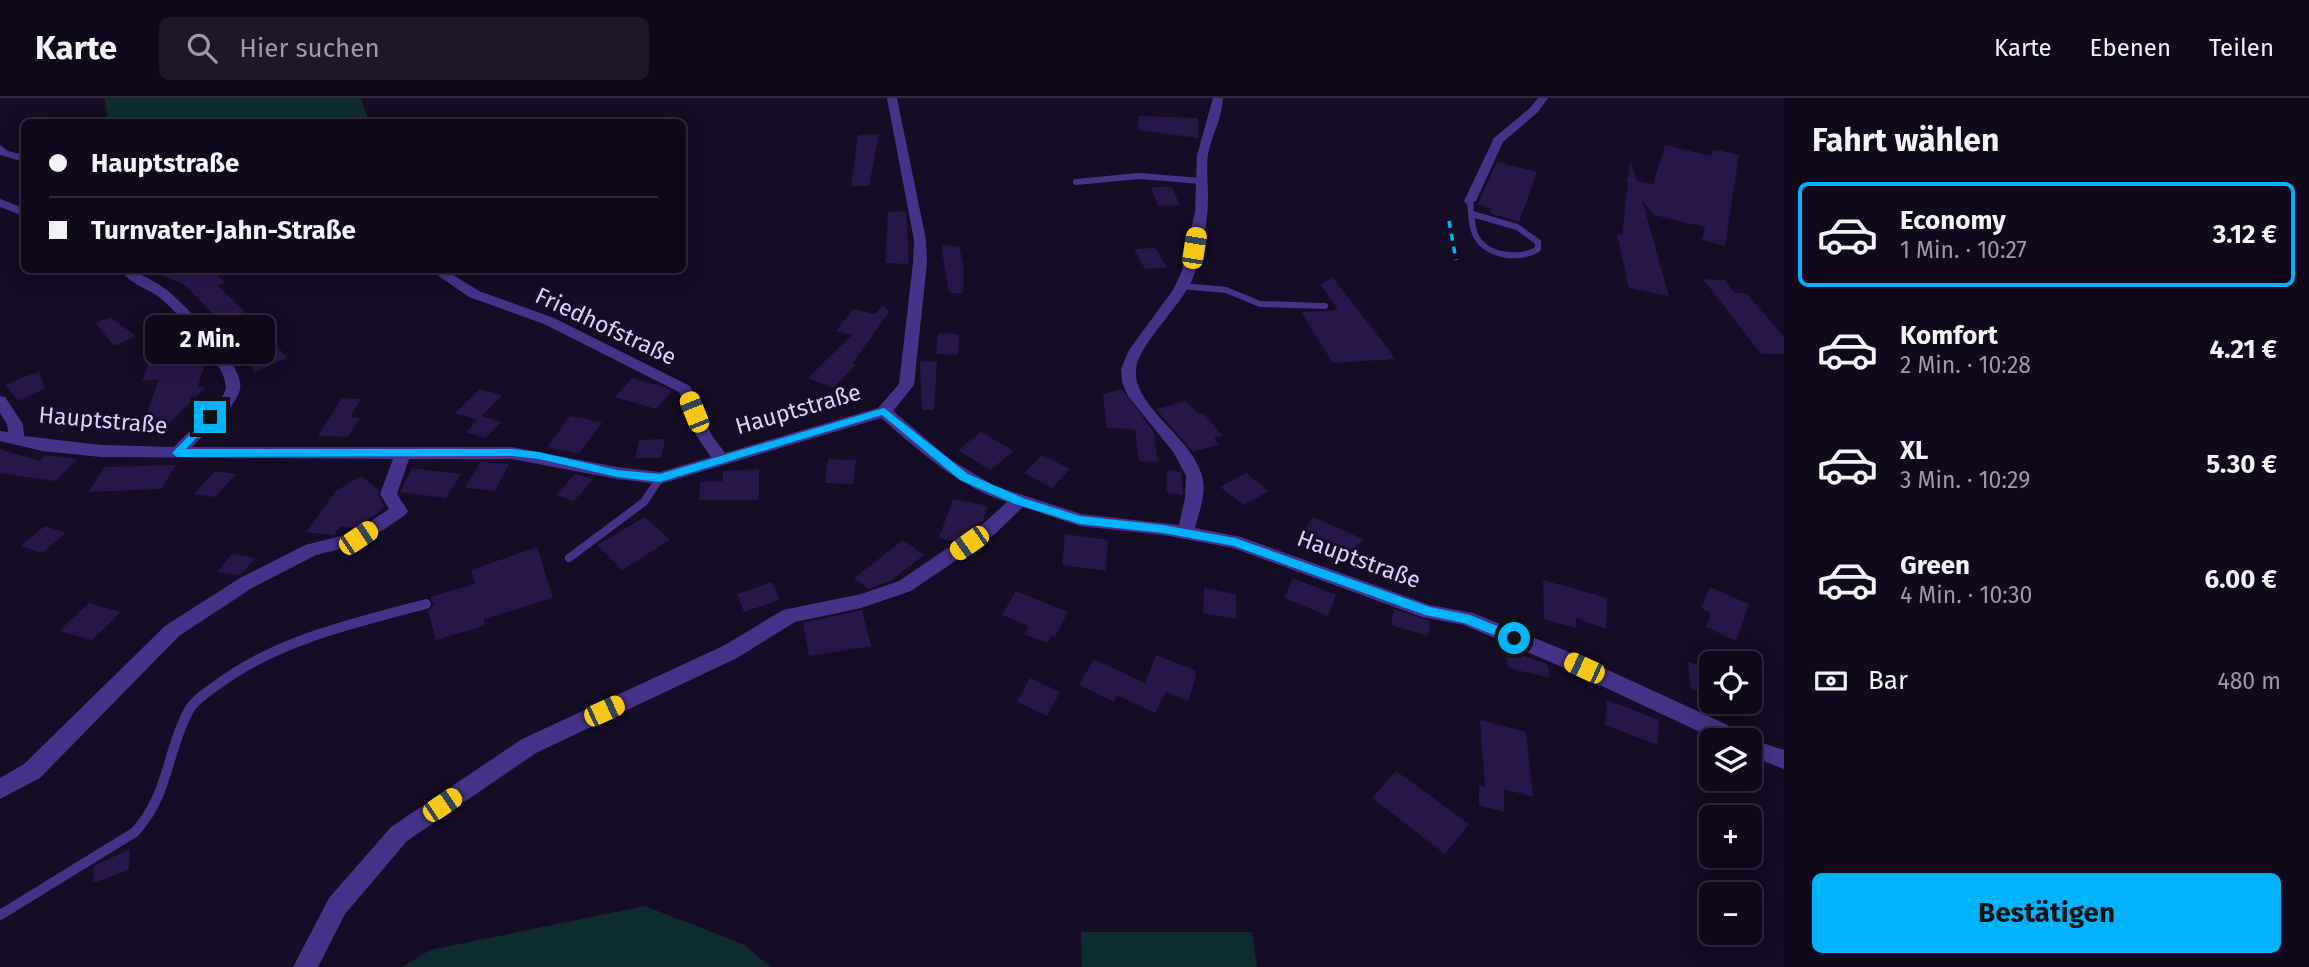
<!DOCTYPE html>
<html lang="de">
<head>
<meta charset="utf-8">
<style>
	body { margin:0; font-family:"Fira Sans",sans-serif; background:#1e1729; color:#f1f3f6; height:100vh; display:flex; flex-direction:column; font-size:26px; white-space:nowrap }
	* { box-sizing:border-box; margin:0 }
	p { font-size:23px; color:#9c9aa3 }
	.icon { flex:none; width:38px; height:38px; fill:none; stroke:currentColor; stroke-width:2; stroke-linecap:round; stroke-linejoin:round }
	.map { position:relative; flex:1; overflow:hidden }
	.side { display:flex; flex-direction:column; background:#10091c; width:525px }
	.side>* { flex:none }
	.guide { position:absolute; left:21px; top:21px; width:665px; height:154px; border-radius:10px; box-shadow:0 4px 18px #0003,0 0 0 2px #302a3b; display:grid; align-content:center; height:154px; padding:0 28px; background:#10091c }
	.fabs { position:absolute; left:1699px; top:553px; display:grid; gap:14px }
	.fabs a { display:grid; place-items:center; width:63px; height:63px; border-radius:10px; background:#10091c; box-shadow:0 4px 18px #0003,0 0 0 2px #302a3b; font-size:35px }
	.end { position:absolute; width:32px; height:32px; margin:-16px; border:9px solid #00b3fb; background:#111; box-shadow:0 0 0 4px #111 }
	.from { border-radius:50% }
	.bubble { position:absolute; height:49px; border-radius:10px; background:#10091c; box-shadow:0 4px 18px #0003,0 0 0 2px #302a3b; font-size:23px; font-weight:700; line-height:49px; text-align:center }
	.car { position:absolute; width:21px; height:42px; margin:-21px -10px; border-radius:9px; box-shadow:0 0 5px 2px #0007; background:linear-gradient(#f5c518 24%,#345 0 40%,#f5c518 0 76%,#345 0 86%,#f5c518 0) }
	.guide b { display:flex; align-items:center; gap:24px; height:66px; font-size:26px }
	.guide b+b { border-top:2px solid #302a3b }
	.guide i { width:18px; height:18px; background:#f1f3f6 }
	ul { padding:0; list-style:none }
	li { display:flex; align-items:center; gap:21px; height:105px; margin:0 14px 10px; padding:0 14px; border:4px solid transparent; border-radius:10px }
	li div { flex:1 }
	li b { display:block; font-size:26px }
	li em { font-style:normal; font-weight:700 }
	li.current { border-color:#00b3fb }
	li>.icon { width:63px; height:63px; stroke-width:1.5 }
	h2 { padding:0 28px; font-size:32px; line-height:84px }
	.pay { display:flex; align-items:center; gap:18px; height:77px; padding:0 28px; font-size:26px }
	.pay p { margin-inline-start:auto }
	.cta { display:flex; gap:14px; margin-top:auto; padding:14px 28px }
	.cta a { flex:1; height:80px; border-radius:10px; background:#00b3fb; color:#111; font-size:28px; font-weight:700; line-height:80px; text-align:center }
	header { display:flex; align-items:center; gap:42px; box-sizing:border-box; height:98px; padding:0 35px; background:#10091c; border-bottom:2px solid #302a3b }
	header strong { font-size:33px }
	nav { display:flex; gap:38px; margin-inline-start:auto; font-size:24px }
	.search { width:490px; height:63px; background:#1e1729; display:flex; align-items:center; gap:18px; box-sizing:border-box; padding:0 24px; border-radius:10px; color:#9c9aa3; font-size:26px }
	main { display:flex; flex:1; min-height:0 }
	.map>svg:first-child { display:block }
	.green { fill:#0e2b30 }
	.building { fill:#291648 }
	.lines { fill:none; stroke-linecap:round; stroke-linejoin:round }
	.service-far2 { stroke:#463289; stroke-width:6 }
	.service-far1 { stroke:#463289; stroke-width:8 }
	.service { stroke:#463289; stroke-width:10 }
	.minor { fill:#463289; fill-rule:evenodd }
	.rail { stroke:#00b3fb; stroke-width:3.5; stroke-dasharray:7 6; stroke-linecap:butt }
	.route { fill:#00b3fb }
	.labels { text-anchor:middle; stroke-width:6; stroke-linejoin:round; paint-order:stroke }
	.street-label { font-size:23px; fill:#ded0ff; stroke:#150c25 }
</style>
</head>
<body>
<header>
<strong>Karte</strong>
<div class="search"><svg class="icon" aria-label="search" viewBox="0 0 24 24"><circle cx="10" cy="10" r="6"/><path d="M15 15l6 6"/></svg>Hier suchen</div>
<nav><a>Karte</a><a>Ebenen</a><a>Teilen</a></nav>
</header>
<main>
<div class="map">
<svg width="1784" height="869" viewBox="0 0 1784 869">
	<rect width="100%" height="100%" fill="#150c25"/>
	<g class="green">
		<polygon points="104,0 361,0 369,24 109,24"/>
		<polygon points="645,808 745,847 770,869 402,869 430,852"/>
		<polygon points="1081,834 1252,834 1257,869 1082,869"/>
	</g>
	<g class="building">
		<polygon points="1139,18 1198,20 1198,40 1138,32"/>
		<polygon points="879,36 869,88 851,88 858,37"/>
		<polygon points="1665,47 1711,58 1713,51 1739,57 1725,148 1702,142 1705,129 1654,117 1642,102 1669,198 1629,190 1617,136 1622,137 1628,84 1625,81 1628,81 1630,62 1637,83 1653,86"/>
		<polygon points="1497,64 1537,74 1519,124 1490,115 1492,111 1478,106"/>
		<polygon points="1151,89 1172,89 1180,107 1158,108"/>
		<polygon points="906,113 909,166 885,165 888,114"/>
		<polygon points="941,147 959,148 964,170 963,195 949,195"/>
		<polygon points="1155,150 1167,169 1145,171 1134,151"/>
		<polygon points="148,172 209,172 226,184 218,188 262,230 287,260 255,274 238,252 247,251 185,187"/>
		<polygon points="1332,179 1386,248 1395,261 1333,265 1301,214 1338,212 1321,187"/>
		<polygon points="1703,181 1725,182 1734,195 1746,195 1784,239 1784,256 1761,256"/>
		<polygon points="883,208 889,214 852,266 856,267 833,290 808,280 852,237 836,233 853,211 875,216"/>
		<polygon points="110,219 136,238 114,248 96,225"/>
		<polygon points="938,235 959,236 958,257 936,256"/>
		<polygon points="208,257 198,288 206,289 168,326 144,323 159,281 142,283 149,265"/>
		<polygon points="920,263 937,264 934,312 922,312"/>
		<polygon points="39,273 45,291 18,303 5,287"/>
		<polygon points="632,280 664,289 672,293 656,311 615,299"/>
		<polygon points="480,291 502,297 478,322 455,315"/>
		<polygon points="1122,291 1153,333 1158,364 1139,363 1135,331 1107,330 1103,296"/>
		<polygon points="342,300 361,301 350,319 360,320 348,339 318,338"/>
		<polygon points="1186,303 1198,316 1203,315 1223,338 1214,340 1219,346 1193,354 1156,311"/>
		<polygon points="482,318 501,324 485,340 466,334"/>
		<polygon points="570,318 602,324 579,356 547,349"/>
		<polygon points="981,334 1014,353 990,372 958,352"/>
		<polygon points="665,341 661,360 635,360 639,342"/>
		<polygon points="0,351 39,363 46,357 78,361 55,383 0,375"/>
		<polygon points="1042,357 1070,371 1052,390 1024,375"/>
		<polygon points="828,361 856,362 853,386 825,385"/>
		<polygon points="480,364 509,366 495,393 465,390"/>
		<polygon points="176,367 161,391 88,394 105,369"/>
		<polygon points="412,370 461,376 446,400 400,394"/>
		<polygon points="759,371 759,402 699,402 700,384 723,383 723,373"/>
		<polygon points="1167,372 1181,374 1183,397 1166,394"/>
		<polygon points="215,373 236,376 215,399 194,396"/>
		<polygon points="1246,375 1269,393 1244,407 1220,389"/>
		<polygon points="575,376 593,381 574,403 556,397"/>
		<polygon points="361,378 379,392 378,397 384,408 378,415 356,430 340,429 334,437 306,434 336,393"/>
		<polygon points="953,401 988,408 983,423 953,443 939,440"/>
		<polygon points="645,419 670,442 622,472 597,447"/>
		<polygon points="1313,419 1365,442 1339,461 1322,456 1297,444"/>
		<polygon points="45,428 66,435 42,455 20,448"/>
		<polygon points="1065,436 1108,442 1106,473 1062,467"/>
		<polygon points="903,442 924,457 890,483 868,491 854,480"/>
		<polygon points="537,449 553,500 484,521 484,528 436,542 428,513 434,507 430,499 475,486 471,472"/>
		<polygon points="232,456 256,460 240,477 217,474"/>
		<polygon points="1293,480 1336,497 1328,518 1284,500"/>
		<polygon points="1543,482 1607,500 1606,531 1576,520 1576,530 1544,521"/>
		<polygon points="772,484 780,502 744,514 737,496"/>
		<polygon points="1710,489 1749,506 1736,543 1706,529 1711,515 1701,510"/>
		<polygon points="1204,490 1236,496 1236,521 1203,515"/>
		<polygon points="1016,493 1068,514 1055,539 1051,537 1047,545 1024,536 1029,528 1002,517"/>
		<polygon points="89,505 121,514 92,542 59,533"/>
		<polygon points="1394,511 1430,523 1428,538 1391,527"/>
		<polygon points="862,512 871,548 809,558 803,525"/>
		<polygon points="1506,552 1547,566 1550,580 1508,570"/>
		<polygon points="1156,557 1195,572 1196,579 1188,603 1166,594 1155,615 1117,597 1114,604 1079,587 1094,561 1145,585"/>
		<polygon points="1688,564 1712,571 1712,598 1691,591"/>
		<polygon points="1030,580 1060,594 1047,618 1017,604"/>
		<polygon points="1607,602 1659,622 1658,647 1605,627"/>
		<polygon points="1480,622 1526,634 1533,699 1504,691 1504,714 1479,707 1479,687 1485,689"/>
		<polygon points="1396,673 1469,726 1445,756 1372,700"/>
		<polygon points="130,751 129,772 93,785 94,768"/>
	</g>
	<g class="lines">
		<g class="service-far2">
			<polyline points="1076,84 1139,78 1202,83"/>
			<path d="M1470 103C1471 114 1471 126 1475 136 1484 158 1520 163 1538 151V144L1517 129 1472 116"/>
			<polyline points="1182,188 1226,192 1260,206 1325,208"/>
		</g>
		<polyline class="service-far1" points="569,460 644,404 660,380"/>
		<path class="service" d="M0 817 135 734C170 695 166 654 189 612 195 602 207 594 217 587 277 542 354 525 426 506"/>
		<g class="minor">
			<path d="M887 0H897L926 142 927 165 914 287 893 313 951 362 995 388 1081 416 1179 427 1185 400 1186 378 1174 355 1128 298 1122 284 1121 271 1129 252 1173 192 1182 173 1195 114 1197 57 1213 0H1223C1222 20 1212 37 1208 56 1206 70 1208 85 1208 99 1208 126 1202 157 1192 182 1181 208 1137 248 1136 272 1133 309 1193 340 1202 378 1207 395 1199 414 1195 430L1241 439 1430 507 1473 515 1569 554 1745 635 1747 640 1784 652V671L1750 658V642H1717L1555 566 1464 527 1422 519 1233 450 1163 437 1080 428 1023 409 995 436 911 493 861 510 795 524 737 560 536 655 407 743 345 816 318 869H293L329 800 391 729 522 641 723 548 783 512 861 496 899 483 983 426 1007 404C957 388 921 354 881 320L660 386 617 381 512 361H409L397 396 408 413 405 417 364 445 316 457 252 490 179 538 40 680 0 701V680L24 666 165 528 240 480 305 447 353 435 389 411 380 396 393 361 101 359 42 353 0 343V333L8 334 7 326 0 315V298L5 299 23 326 24 338 101 347 174 349C186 335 219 309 225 293 233 271 176 213 159 199 146 189 129 186 121 172 136 172 155 183 168 193 186 208 246 268 240 291 237 309 205 335 192 349H512L617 369 660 374 711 359 696 337 679 294 544 226 469 199 430 172H445L479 193 554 220 690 288 711 336 725 355 878 310 899 286 913 165 914 142Z"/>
			<polygon points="1538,0 1548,0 1538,14 1503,44 1476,103 1466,106 1464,103 1494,40 1530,10"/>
			<polygon points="0,47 8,53 24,57 24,64 0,57"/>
			<polygon points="0,101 24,110 24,118 0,109"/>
		</g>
		<polyline class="rail" points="1449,123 1456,162"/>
	</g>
	<polygon class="route" points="884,310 968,376 1023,400 1080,418 1163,427 1235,440 1430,509 1470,517 1519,537 1520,540 1514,545 1464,525 1425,517 1234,448 1163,435 1080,426 1015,406 960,382 882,317 660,384 617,379 539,361 512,358 177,359 172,355 210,316 215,319 214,321 186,351 512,351 539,354 617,372 660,376"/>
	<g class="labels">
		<g class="street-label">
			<text transform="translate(606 228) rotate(25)" y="8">Friedhofstraße</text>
			<text transform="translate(798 311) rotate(-16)" y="8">Hauptstraße</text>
			<text transform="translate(103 322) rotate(5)" y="8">Hauptstraße</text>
			<text transform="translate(1359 461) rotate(20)" y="8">Hauptstraße</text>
		</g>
	</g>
</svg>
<div class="fabs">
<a><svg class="icon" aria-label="locate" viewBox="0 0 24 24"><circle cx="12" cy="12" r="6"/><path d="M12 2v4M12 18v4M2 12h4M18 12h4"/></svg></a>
<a><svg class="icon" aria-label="layers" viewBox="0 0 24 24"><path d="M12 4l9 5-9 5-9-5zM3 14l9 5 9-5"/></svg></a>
<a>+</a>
<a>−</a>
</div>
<i class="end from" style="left:1514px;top:540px"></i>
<i class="end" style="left:210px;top:319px"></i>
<div class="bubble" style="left:145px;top:217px;width:130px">2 Min.</div>
<i class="car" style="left:1194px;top:150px;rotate:9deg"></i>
<i class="car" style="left:694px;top:314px;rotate:338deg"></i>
<i class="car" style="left:358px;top:440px;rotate:56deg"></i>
<i class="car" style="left:969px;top:445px;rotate:235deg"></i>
<i class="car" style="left:1584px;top:570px;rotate:295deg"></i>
<i class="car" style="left:604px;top:613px;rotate:65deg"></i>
<i class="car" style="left:442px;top:707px;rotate:56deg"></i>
<div class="guide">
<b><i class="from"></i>Hauptstraße</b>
<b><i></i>Turnvater-Jahn-Straße</b>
</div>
</div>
<section class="side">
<h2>Fahrt wählen</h2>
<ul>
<li class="current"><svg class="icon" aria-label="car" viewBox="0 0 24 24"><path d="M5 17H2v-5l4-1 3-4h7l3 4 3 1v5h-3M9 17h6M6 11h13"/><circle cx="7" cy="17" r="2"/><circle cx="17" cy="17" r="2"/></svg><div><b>Economy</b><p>1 Min. · 10:27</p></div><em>3.12 €</em></li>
<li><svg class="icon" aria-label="car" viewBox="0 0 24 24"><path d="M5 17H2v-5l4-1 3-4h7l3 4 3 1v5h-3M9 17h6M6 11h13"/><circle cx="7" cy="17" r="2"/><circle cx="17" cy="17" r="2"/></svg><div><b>Komfort</b><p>2 Min. · 10:28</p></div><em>4.21 €</em></li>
<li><svg class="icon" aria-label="car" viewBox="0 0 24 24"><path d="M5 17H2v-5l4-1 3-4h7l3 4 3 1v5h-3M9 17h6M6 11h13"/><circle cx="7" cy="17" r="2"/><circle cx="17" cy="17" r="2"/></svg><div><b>XL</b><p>3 Min. · 10:29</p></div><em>5.30 €</em></li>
<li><svg class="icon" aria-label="car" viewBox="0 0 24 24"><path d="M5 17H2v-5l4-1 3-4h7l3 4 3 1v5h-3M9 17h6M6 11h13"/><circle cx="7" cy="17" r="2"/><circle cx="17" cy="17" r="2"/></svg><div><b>Green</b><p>4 Min. · 10:30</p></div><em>6.00 €</em></li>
</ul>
<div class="pay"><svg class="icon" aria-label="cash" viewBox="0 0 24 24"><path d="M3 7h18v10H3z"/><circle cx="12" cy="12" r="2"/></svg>Bar<p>480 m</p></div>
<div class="cta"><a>Bestätigen</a></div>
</section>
</main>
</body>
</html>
